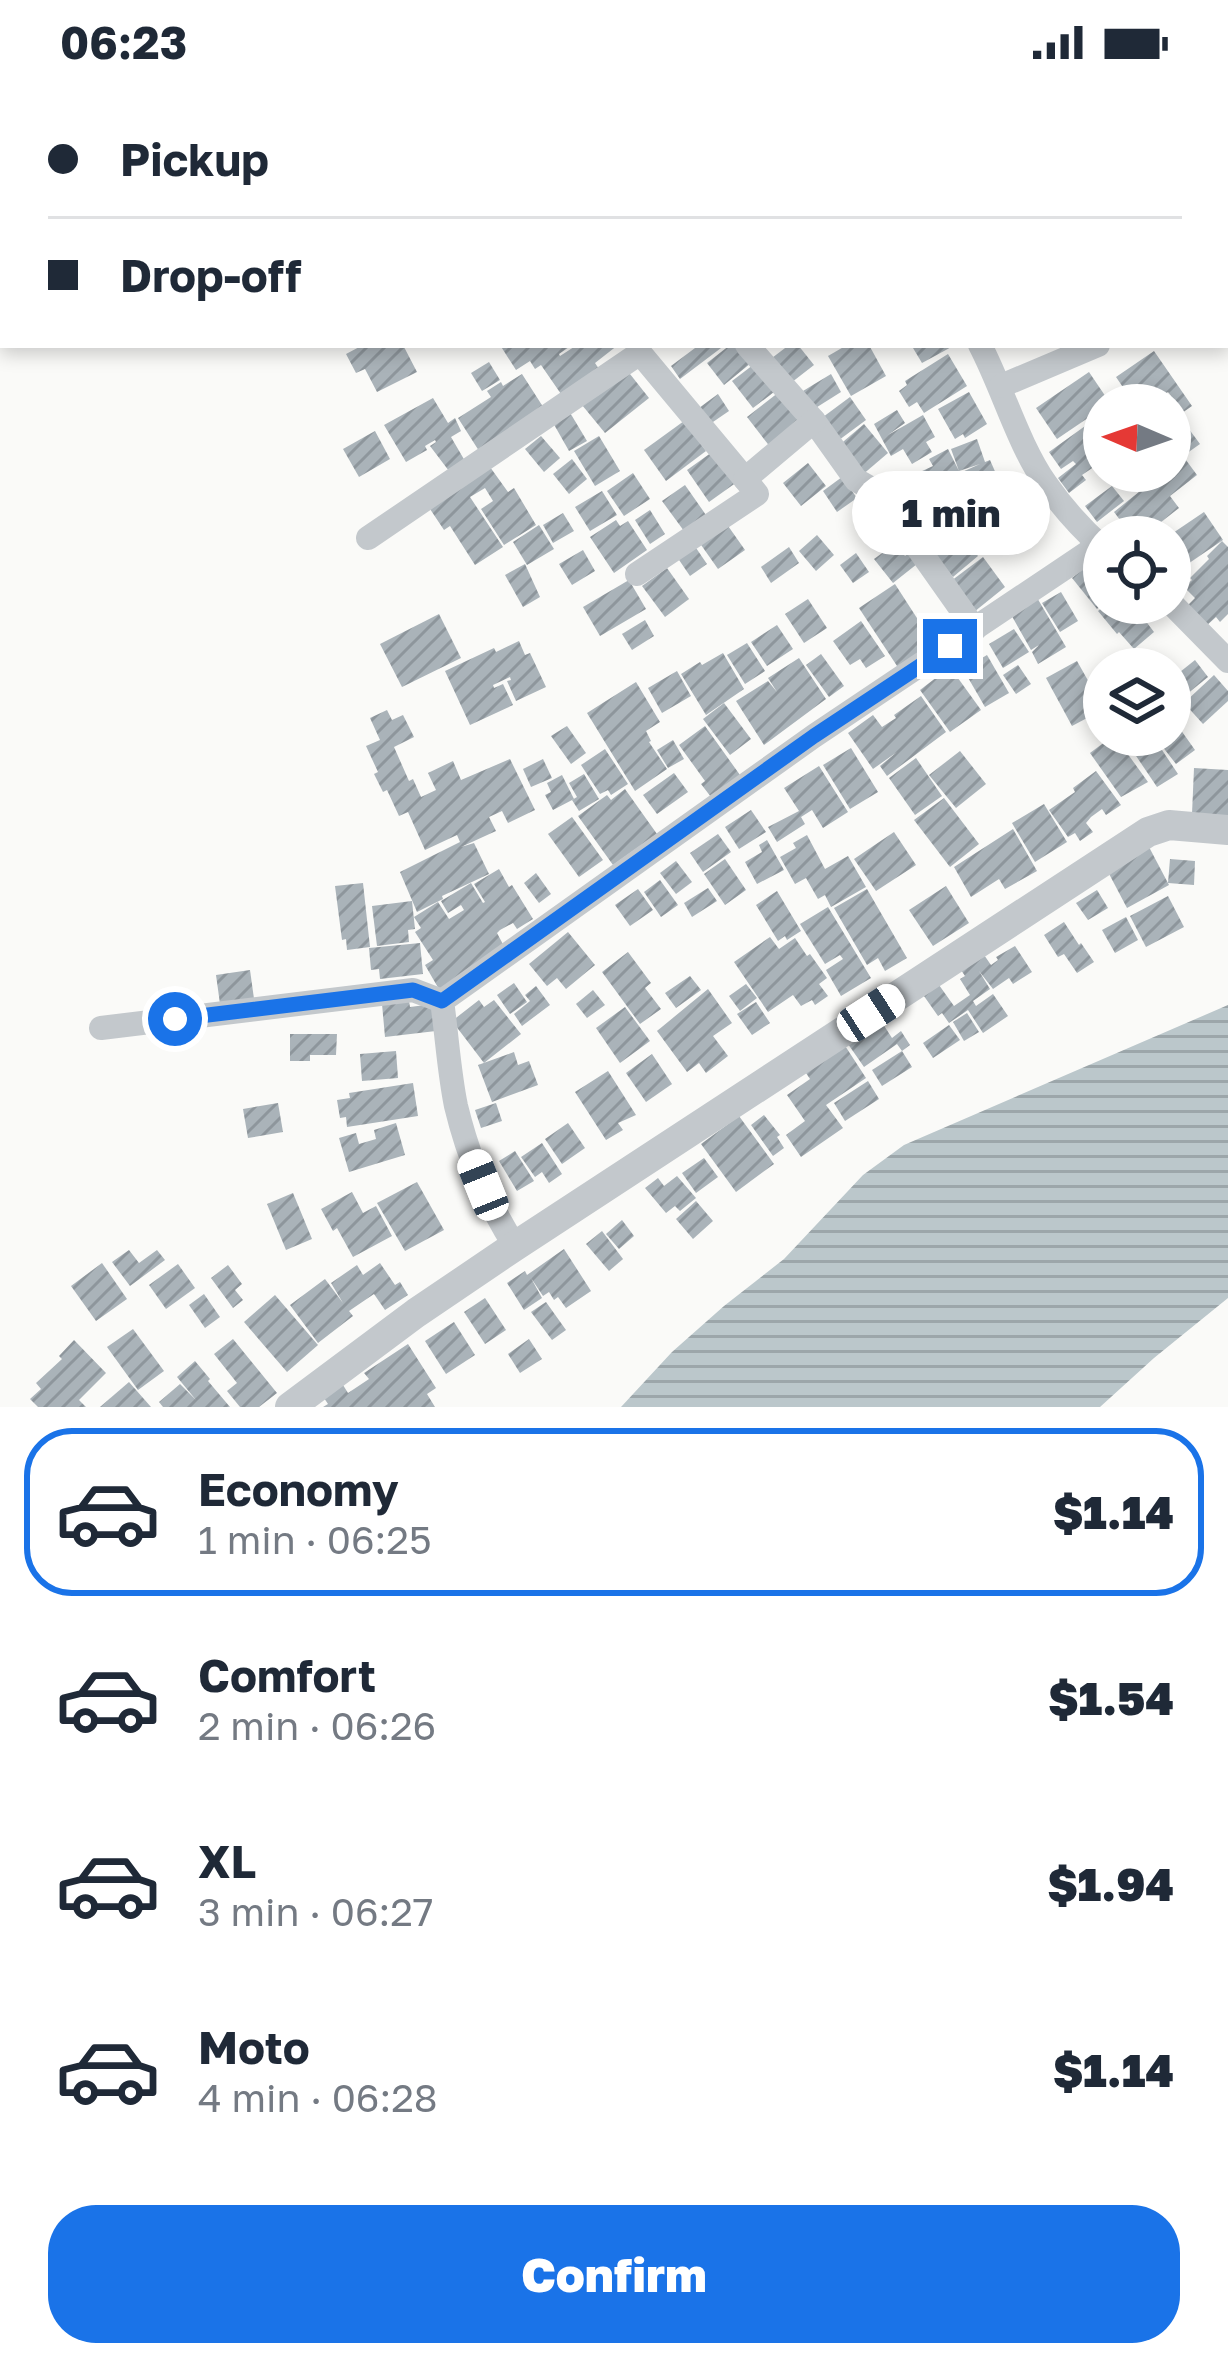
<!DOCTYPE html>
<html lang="en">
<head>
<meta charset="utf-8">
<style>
	body { margin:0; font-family:"Golos Text",sans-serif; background:#f6f6f7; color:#1f2937; height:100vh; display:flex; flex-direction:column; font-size:45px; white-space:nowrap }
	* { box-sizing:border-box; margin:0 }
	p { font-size:39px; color:#747a83 }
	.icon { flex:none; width:66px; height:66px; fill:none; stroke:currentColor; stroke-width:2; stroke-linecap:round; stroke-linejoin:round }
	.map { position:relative; height:1323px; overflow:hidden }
	.drawer { display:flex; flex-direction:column; background:#fff; flex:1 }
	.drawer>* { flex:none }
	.banner { position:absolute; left:0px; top:0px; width:1230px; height:264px; box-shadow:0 6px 18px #0003; display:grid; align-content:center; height:264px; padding:0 48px; background:#fff }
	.needle { width:78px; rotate:272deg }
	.tools { position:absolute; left:1083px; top:300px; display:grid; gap:24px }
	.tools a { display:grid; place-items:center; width:108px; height:108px; border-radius:50%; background:#fff; box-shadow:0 6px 18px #0003; font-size:60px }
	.end { position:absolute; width:54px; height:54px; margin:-27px; border:15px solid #1a73e8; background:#fff; box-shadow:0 0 0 6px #fff }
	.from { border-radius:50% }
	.bubble { position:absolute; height:84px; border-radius:42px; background:#fff; box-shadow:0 6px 18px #0003; font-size:39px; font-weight:800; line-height:84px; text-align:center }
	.car { position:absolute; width:36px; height:72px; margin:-36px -18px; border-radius:15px; box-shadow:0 0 9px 3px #0007; background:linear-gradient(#fff 24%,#345 0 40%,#fff 0 76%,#345 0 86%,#fff 0) }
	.banner b { display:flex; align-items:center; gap:42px; height:114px; font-size:45px }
	.banner b+b { border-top:3px solid #e0e1e3 }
	.banner i { width:30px; height:30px; background:#1f2937 }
	ul { padding:21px 0 0; list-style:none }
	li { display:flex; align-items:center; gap:36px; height:168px; margin:0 24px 18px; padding:0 24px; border:6px solid transparent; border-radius:48px }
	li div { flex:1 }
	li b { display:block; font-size:45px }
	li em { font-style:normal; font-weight:800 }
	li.selected { border-color:#1a73e8 }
	li>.icon { width:108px; height:108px; stroke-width:1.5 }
	.primary-button { display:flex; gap:24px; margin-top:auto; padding:24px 48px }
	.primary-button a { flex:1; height:138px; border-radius:48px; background:#1a73e8; color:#fff; font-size:48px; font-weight:800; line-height:138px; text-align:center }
	.status { display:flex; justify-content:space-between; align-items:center; height:84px; padding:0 60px; background:#fff; direction:ltr }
	.status svg { height:33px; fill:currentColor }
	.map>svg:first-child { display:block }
	.water { fill:url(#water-rules) }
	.building { fill:url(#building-hatch) }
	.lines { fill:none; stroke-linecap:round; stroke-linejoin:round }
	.minor { stroke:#c3c8cc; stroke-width:24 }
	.tertiary { stroke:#c3c8cc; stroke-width:30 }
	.route { stroke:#1a73e8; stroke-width:15 }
</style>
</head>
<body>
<div class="status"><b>06:23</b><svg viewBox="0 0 49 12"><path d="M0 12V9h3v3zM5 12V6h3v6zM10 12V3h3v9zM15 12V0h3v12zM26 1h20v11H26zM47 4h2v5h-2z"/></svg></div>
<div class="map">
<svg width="1228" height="1323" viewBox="0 0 1228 1323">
	<defs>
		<pattern id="water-rules" width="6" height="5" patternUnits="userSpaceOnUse" patternTransform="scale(3)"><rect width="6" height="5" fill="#bbc7cb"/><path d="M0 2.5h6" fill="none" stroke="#9ca6aa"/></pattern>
		<pattern id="building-hatch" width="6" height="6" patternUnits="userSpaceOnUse" patternTransform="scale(3)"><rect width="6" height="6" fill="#aab3b9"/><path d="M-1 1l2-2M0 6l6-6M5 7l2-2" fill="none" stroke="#8e969c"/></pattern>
	</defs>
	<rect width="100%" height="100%" fill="#fafaf8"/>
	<polygon class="water" points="1228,921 1228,1214 1154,1274 1100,1323 621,1323 672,1268 724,1222 784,1175 863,1091 904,1061"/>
	<g class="building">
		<polygon points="363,261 403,261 417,288 377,308 365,285 356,289 346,270"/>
		<polygon points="500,261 572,261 559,270 560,272 577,261 618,261 595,279 603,291 561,310 541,281 535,285 530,277 516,286"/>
		<polygon points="693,261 725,261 680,295 671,282 695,264"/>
		<polygon points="730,261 737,261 751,279 724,301 707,279"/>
		<polygon points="789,261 798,261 814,281 787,302 768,277"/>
		<polygon points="847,261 869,261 886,292 851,312 828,272"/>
		<polygon points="918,261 955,261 922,279 913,264"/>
		<polygon points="1154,267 1192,322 1172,336 1176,342 1183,337 1200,360 1183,372 1197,391 1170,412 1179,424 1142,453 1133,453 1114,428 1165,387 1170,387 1170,321 1158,321 1171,312 1168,308 1150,321 1135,321 1116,293"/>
		<polygon points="948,270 967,302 924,329 917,318 909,323 899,307 907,301 905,297"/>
		<polygon points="489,278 500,296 482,307 471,289"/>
		<polygon points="753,281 774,308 753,324 732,297"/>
		<polygon points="626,285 649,314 605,349 582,321"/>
		<polygon points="1089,288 1110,319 1057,355 1036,324"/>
		<polygon points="522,290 547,329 481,370 458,334 491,313 487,307 501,298 503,302"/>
		<polygon points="831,290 841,308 814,325 803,307"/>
		<polygon points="783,305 807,336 771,364 747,333"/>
		<polygon points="969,308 987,340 965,354 963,350 955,355 938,325"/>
		<polygon points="718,310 729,327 710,340 699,324"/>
		<polygon points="850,313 866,336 835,359 819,336"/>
		<polygon points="433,314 448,339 455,334 461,347 451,353 465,377 449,387 430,362 436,358 435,356 425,362 427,366 406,378 384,341"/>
		<polygon points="897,326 905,339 888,351 923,331 935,353 926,358 932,368 912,380 903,365 891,372 874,340"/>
		<polygon points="569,327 587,357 569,367 552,337"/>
		<polygon points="1099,332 1104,340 1104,376 1082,391 1086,396 1069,409 1058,394 1076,380 1073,377 1061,385 1049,368"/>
		<polygon points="684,337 706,367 666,397 644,366"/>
		<polygon points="864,340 888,369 861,392 837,363"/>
		<polygon points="375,347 390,375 359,393 343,365"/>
		<polygon points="541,352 560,374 544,388 525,365"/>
		<polygon points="599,352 620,387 595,402 574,367"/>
		<polygon points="977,355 985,378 990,376 997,392 960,409 952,392 928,404 920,388 933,382 929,375 948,365 960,389 980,380 959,387 951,365"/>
		<polygon points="715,366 737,398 709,418 687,386"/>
		<polygon points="572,375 587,395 569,410 553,390"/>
		<polygon points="808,379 826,402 801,422 783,399"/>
		<polygon points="490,383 508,408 514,404 536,441 504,461 481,425 493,417 485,404 470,413 503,463 475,481 450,442 444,446 430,425"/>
		<polygon points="633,389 650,415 624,432 607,407"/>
		<polygon points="1002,390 1013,410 972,433 962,413"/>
		<polygon points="842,393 857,414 837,428 823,407"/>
		<polygon points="950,399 965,425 952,432 949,428 943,431 931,410"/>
		<polygon points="685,401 706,431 684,447 662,417"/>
		<polygon points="1112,402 1124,417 1097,438 1085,422"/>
		<polygon points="602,407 617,431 590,447 575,423"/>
		<polygon points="1017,407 1034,431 1012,447 995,424"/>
		<polygon points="924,414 941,431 925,448 908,430"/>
		<polygon points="879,420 896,440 874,458 858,438"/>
		<polygon points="993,425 1008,447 1000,453 996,446 990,450 979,434"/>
		<polygon points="650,426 665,450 650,460 635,436"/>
		<polygon points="1204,428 1223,456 1179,486 1170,473 1170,451"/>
		<polygon points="563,429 574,447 553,459 543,441"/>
		<polygon points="616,436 620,442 628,437 647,466 614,489 590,453"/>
		<polygon points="726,439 745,466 718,485 699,458"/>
		<polygon points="952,440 978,472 953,493 927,461"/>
		<polygon points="539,441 554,465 527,481 513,458"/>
		<polygon points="817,451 834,471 816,487 799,467"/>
		<polygon points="1222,457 1228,463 1228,530 1220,538 1216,533 1204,544 1185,524 1195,514 1184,503 1192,496 1190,494 1209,475 1207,472"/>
		<polygon points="896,459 905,472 908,469 917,480 893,499 874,475"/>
		<polygon points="694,461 707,480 690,492 677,473"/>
		<polygon points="789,463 799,479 771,499 761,483"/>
		<polygon points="583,466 595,487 572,501 559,480"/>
		<polygon points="856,469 869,488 853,499 840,481"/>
		<polygon points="1098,472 1104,479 1104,519 1097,525 1072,494"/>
		<polygon points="983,473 1005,503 974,528 951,497"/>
		<polygon points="525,480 540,513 523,523 505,491"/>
		<polygon points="667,484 689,515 665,533 642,502"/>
		<polygon points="629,496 646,525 600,552 583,523"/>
		<polygon points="895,500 935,562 899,585 859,524"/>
		<polygon points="1061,508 1078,537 1060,548 1042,519"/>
		<polygon points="1036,512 1066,563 1038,580 1032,568 1039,561 1031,566 1009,527"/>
		<polygon points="808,515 827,544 804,559 785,530"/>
		<polygon points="1108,519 1132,519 1154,548 1134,565 1119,548 1117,550 1098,527"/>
		<polygon points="439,530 461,574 402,603 380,560"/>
		<polygon points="645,536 654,552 632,566 622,550"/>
		<polygon points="861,537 885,572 866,584 860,575 850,581 833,557"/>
		<polygon points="777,541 793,565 767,582 751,558"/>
		<polygon points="1014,545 1029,568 1003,584 989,560"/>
		<polygon points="519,557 525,571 530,569 546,603 516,617 507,597 511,596 510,593 493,601 494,604 503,600 513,621 470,641 445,587 494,564 496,568"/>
		<polygon points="747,559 765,587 745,600 727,571"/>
		<polygon points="723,569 744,605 706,631 681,590 700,578 702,581"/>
		<polygon points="821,570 844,602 829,613 806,581"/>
		<polygon points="987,571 1009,609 985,623 963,585"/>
		<polygon points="799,574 826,615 764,661 736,617 768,597 777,608 768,594"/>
		<polygon points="1195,576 1208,593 1176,619 1170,612 1170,596"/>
		<polygon points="1077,577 1104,625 1072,642 1046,594"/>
		<polygon points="1018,581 1031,600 1016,610 1003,591"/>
		<polygon points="950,583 981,626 950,648 920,606"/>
		<polygon points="677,587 691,612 662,629 648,604"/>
		<polygon points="1214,591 1228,607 1228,617 1203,640 1184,619"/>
		<polygon points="636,598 660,638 646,647 651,657 649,658 667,685 635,707 587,629"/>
		<polygon points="921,612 946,648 887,692 880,682 897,668 873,685 848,649 873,631 882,643 896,634 894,631"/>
		<polygon points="724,619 751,655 730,671 703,635"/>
		<polygon points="387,626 392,636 403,631 414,653 394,663 409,697 413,695 421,713 436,706 428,689 453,677 461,696 510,675 535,726 508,739 502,727 489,733 496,747 461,763 474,759 489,790 442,812 443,815 417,828 400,788 460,758 457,751 425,766 408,728 399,732 387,706 383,708 374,690 378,688 366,662 380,656 370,634"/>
		<polygon points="567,642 586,669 571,680 551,652"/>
		<polygon points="705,642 740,691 711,713 701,700 705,697 679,661"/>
		<polygon points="1178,642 1195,666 1176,680 1158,657 1170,651"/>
		<polygon points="1114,651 1148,698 1121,713 1090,669"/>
		<polygon points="1148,651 1152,651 1178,690 1157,703 1130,663"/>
		<polygon points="673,656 684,675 668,684 657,666"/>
		<polygon points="851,664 878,708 850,725 823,681"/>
		<polygon points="605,665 628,700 611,711 608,706 600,710 581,681"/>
		<polygon points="960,667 986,700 956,724 929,691"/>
		<polygon points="916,674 942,712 915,731 889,694"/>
		<polygon points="543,675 552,694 531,703 523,685"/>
		<polygon points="819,682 848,728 823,744 812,726 801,733 805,740 777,758 768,743 799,727 784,704"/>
		<polygon points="1194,684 1228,686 1228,732 1192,730"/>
		<polygon points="1096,687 1121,721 1106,731 1102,725 1091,733 1086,739 1093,748 1080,757 1075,749 1068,753 1049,726 1075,708 1073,704"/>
		<polygon points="674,689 688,708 657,730 643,711"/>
		<polygon points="584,690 599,715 579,727 572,716 577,713 569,699"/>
		<polygon points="562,691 574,715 553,726 545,711 551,708 547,699"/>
		<polygon points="625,705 657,750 613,781 578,732 607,711 611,716"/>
		<polygon points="944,714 979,760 950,783 914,736"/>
		<polygon points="1044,720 1067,758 1035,778 1012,739"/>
		<polygon points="751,726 766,748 739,765 725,743"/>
		<polygon points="572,733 603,776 579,793 548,750"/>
		<polygon points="1013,745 1037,787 1005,805 999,795 971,813 954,783"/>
		<polygon points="894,748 916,781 876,807 854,775"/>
		<polygon points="718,750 731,768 703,788 690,769"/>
		<polygon points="807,751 825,785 848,772 866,803 831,823 825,811 818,815 806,794 795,800 780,773 796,764 793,759"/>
		<polygon points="767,756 784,786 757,800 745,778 762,768 759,761"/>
		<polygon points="1149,763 1169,801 1127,824 1107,786"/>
		<polygon points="725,775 746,806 725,821 704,790"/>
		<polygon points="1170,775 1195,777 1194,801 1168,799"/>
		<polygon points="676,777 692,798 676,810 660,789"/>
		<polygon points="499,785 509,803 512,801 533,835 517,845 513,839 500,846 497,849 505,864 440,907 425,881 433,876 415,848 421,844 414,833 438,818 449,835 464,826 461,821 448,829 441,817 471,799 483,819 485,818 474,800"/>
		<polygon points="536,789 551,810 539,819 524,799"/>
		<polygon points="660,796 678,821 661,833 644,808"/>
		<polygon points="363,799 370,863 347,866 346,855 342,856 335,802"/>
		<polygon points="946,802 969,839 933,862 909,826"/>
		<polygon points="708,804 717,817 692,833 684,819"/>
		<polygon points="638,805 653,826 630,842 615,821"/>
		<polygon points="867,805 907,874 885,887 878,874 867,881 834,824"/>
		<polygon points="1097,806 1108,824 1088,836 1076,819"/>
		<polygon points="777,807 801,847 787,856 785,852 778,857 756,821"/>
		<polygon points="1168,812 1184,843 1146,863 1130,832"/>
		<polygon points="412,817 415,845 408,846 409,858 377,862 372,822"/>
		<polygon points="828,823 871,894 841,912 826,886 843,875 840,871 825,880 800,840"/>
		<polygon points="1126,833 1138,856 1115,869 1102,846"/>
		<polygon points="1064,838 1079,861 1081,859 1094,878 1077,889 1064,870 1058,873 1044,851"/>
		<polygon points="568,848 595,881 566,905 557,894 547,902 529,880"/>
		<polygon points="770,853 779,865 795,854 807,872 810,870 827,894 819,900 828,912 815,921 812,916 801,922 793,911 768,928 734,878"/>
		<polygon points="420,859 423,890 380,895 379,885 371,886 369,864"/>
		<polygon points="1015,862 1032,888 1013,900 1009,894 993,905 979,887 990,905 973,917 976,922 993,910 1008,932 983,949 968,926 949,939 942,929 938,932 919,905 934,894 954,922 970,911 960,895 965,892 959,883 982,868 991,881 998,876 996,873"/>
		<polygon points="628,868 651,899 645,904 661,925 640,940 602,888"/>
		<polygon points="250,886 255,922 221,927 216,891"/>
		<polygon points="690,892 701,906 676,924 665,909"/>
		<polygon points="514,899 527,918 510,930 497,911"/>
		<polygon points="746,900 757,914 740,927 729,912"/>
		<polygon points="536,902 550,921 522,942 514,930 530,917 525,911"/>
		<polygon points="708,905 732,939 713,952 728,972 706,989 699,979 687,988 657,947"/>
		<polygon points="593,906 605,921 587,934 576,920"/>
		<polygon points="479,916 484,923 494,916 521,950 484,979 452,937"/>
		<polygon points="409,917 410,923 433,920 436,947 385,953 382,920"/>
		<polygon points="756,918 770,939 752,951 737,930"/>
		<polygon points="625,923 650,957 620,979 596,944"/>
		<polygon points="967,929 979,948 964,957 953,938"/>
		<polygon points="881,937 892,954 901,947 910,961 902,967 897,960 864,983 848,960"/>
		<polygon points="949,941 960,956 933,974 923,959"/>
		<polygon points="290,950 337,950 336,971 310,971 310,977 290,977"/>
		<polygon points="840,954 866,994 826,1021 843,1044 801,1073 786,1051 805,1037 787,1011 810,995 800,980"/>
		<polygon points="396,967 398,994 362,997 360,970"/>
		<polygon points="902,967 912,983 882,1002 872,986"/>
		<polygon points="514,968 518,981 529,977 538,1001 492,1018 478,981"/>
		<polygon points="652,970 672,1000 646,1018 626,989"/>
		<polygon points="608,987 636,1031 618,1039 623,1046 606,1056 575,1008"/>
		<polygon points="868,997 879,1015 845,1037 834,1019"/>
		<polygon points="413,999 418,1032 347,1043 346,1033 340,1034 337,1016 350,1014 349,1009"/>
		<polygon points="278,1019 283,1048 248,1054 243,1025"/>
		<polygon points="496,1019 502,1037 481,1044 475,1026"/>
		<polygon points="764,1031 780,1051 777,1053 784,1064 773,1072 751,1041"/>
		<polygon points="739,1032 774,1080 736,1108 701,1060"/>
		<polygon points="396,1039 405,1071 349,1088 339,1054 356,1049 359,1060 376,1055 374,1046"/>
		<polygon points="568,1039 585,1064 562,1080 545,1055"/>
		<polygon points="542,1059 562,1090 549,1099 542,1088 535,1093 521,1073"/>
		<polygon points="515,1067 534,1097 517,1107 499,1077"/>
		<polygon points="704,1074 718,1093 696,1109 682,1089"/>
		<polygon points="677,1092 696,1114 680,1127 675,1122 666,1129 645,1104 658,1094 664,1102"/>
		<polygon points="417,1098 444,1146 405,1167 377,1119"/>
		<polygon points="352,1108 363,1129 376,1122 392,1152 353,1173 337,1144 333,1147 321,1125"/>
		<polygon points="293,1109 312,1155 286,1166 267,1120"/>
		<polygon points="696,1117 713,1137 693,1155 676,1135"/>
		<polygon points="622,1136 634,1152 619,1165 606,1150"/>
		<polygon points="602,1147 623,1175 609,1187 586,1160"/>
		<polygon points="564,1165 591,1207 566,1224 558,1213 554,1216 549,1208 543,1212 531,1194 542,1214 524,1226 507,1199 525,1187 527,1191"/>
		<polygon points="129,1166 139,1179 157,1166 165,1176 130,1202 112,1178"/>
		<polygon points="102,1179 127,1215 96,1237 71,1202"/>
		<polygon points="380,1179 395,1201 400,1198 408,1211 385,1226 374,1210 349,1227 353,1232 318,1259 290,1221 325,1195 343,1219 331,1199 357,1181 363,1191"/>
		<polygon points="178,1180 195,1204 166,1225 149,1201"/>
		<polygon points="228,1181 242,1200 235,1206 243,1216 233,1224 211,1194"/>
		<polygon points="204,1210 220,1233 205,1244 189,1221"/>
		<polygon points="275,1211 318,1261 287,1288 244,1238"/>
		<polygon points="485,1214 506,1246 485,1260 464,1228"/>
		<polygon points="546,1218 566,1246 552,1256 531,1228"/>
		<polygon points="454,1238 475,1271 446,1290 425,1257"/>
		<polygon points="133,1245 164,1287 138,1306 107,1263"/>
		<polygon points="233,1255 277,1309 259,1323 240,1323 227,1307 237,1299 214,1270"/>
		<polygon points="529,1255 542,1275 520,1289 508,1270"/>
		<polygon points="74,1256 106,1289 79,1316 86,1323 38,1323 30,1315 41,1305 36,1299 62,1275 59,1272"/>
		<polygon points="408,1260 436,1304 427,1310 435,1323 323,1323 328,1320 324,1314 343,1301 348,1309 369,1295 364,1289"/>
		<polygon points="195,1277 210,1295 208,1297 230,1323 163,1323 159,1318 180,1300 196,1316 177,1293"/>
		<polygon points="129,1298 151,1323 100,1323"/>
	</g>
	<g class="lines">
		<g class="minor">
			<polyline points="913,0 913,3"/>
			<polyline points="1227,116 1228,115"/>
			<polyline points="747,261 814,337 856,396 879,409 975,545"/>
			<path d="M980 261C1003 305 1018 360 1046 400 1062 423 1084 447 1104 465"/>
			<polyline points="1001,302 1098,261"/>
			<polyline points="368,454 640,269 745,395 814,337"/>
			<polyline points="637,490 757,410 745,395"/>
			<polyline points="1170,518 1228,577"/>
			<polyline points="101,944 413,906 442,917"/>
			<path d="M515 1162C488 1120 468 1072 456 1022 449 988 447 952 442 917L814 652 1099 461"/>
		</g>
		<polyline class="tertiary" points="290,1323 416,1229 515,1162 1148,748 1169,741 1228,746"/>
	</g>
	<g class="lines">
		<polyline class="route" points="175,935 413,906 442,917 814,652 950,562"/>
	</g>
</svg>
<div class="tools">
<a><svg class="needle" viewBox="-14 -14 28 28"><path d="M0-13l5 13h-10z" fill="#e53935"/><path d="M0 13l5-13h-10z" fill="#747a83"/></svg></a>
<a><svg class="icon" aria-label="locate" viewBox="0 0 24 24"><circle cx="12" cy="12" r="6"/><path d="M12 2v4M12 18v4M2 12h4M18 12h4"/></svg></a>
<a><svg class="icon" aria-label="layers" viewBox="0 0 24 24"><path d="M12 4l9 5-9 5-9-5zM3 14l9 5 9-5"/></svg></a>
</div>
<i class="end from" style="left:175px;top:935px"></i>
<i class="end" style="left:950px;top:562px"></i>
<div class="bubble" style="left:852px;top:387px;width:198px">1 min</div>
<i class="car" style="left:871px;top:929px;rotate:57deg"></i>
<i class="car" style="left:483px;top:1101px;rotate:338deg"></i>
<div class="banner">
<b><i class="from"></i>Pickup</b>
<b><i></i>Drop-off</b>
</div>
</div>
<section class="drawer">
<ul>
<li class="selected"><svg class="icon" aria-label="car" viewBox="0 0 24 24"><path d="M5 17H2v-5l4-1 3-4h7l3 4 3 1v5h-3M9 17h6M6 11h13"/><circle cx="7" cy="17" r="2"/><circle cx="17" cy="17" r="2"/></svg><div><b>Economy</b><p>1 min · 06:25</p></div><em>$1.14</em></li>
<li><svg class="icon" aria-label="car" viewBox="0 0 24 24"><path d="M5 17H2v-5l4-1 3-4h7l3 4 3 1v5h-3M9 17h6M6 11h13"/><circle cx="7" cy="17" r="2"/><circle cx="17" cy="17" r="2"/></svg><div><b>Comfort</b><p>2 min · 06:26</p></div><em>$1.54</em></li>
<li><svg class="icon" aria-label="car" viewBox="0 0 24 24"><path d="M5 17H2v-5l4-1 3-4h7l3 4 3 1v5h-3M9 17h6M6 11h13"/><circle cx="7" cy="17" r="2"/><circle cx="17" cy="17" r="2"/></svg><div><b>XL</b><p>3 min · 06:27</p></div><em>$1.94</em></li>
<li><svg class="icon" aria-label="car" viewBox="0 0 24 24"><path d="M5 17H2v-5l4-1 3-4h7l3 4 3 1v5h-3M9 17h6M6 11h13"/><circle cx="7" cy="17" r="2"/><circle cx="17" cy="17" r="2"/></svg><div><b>Moto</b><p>4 min · 06:28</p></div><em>$1.14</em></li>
</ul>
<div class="primary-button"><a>Confirm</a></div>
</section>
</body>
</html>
